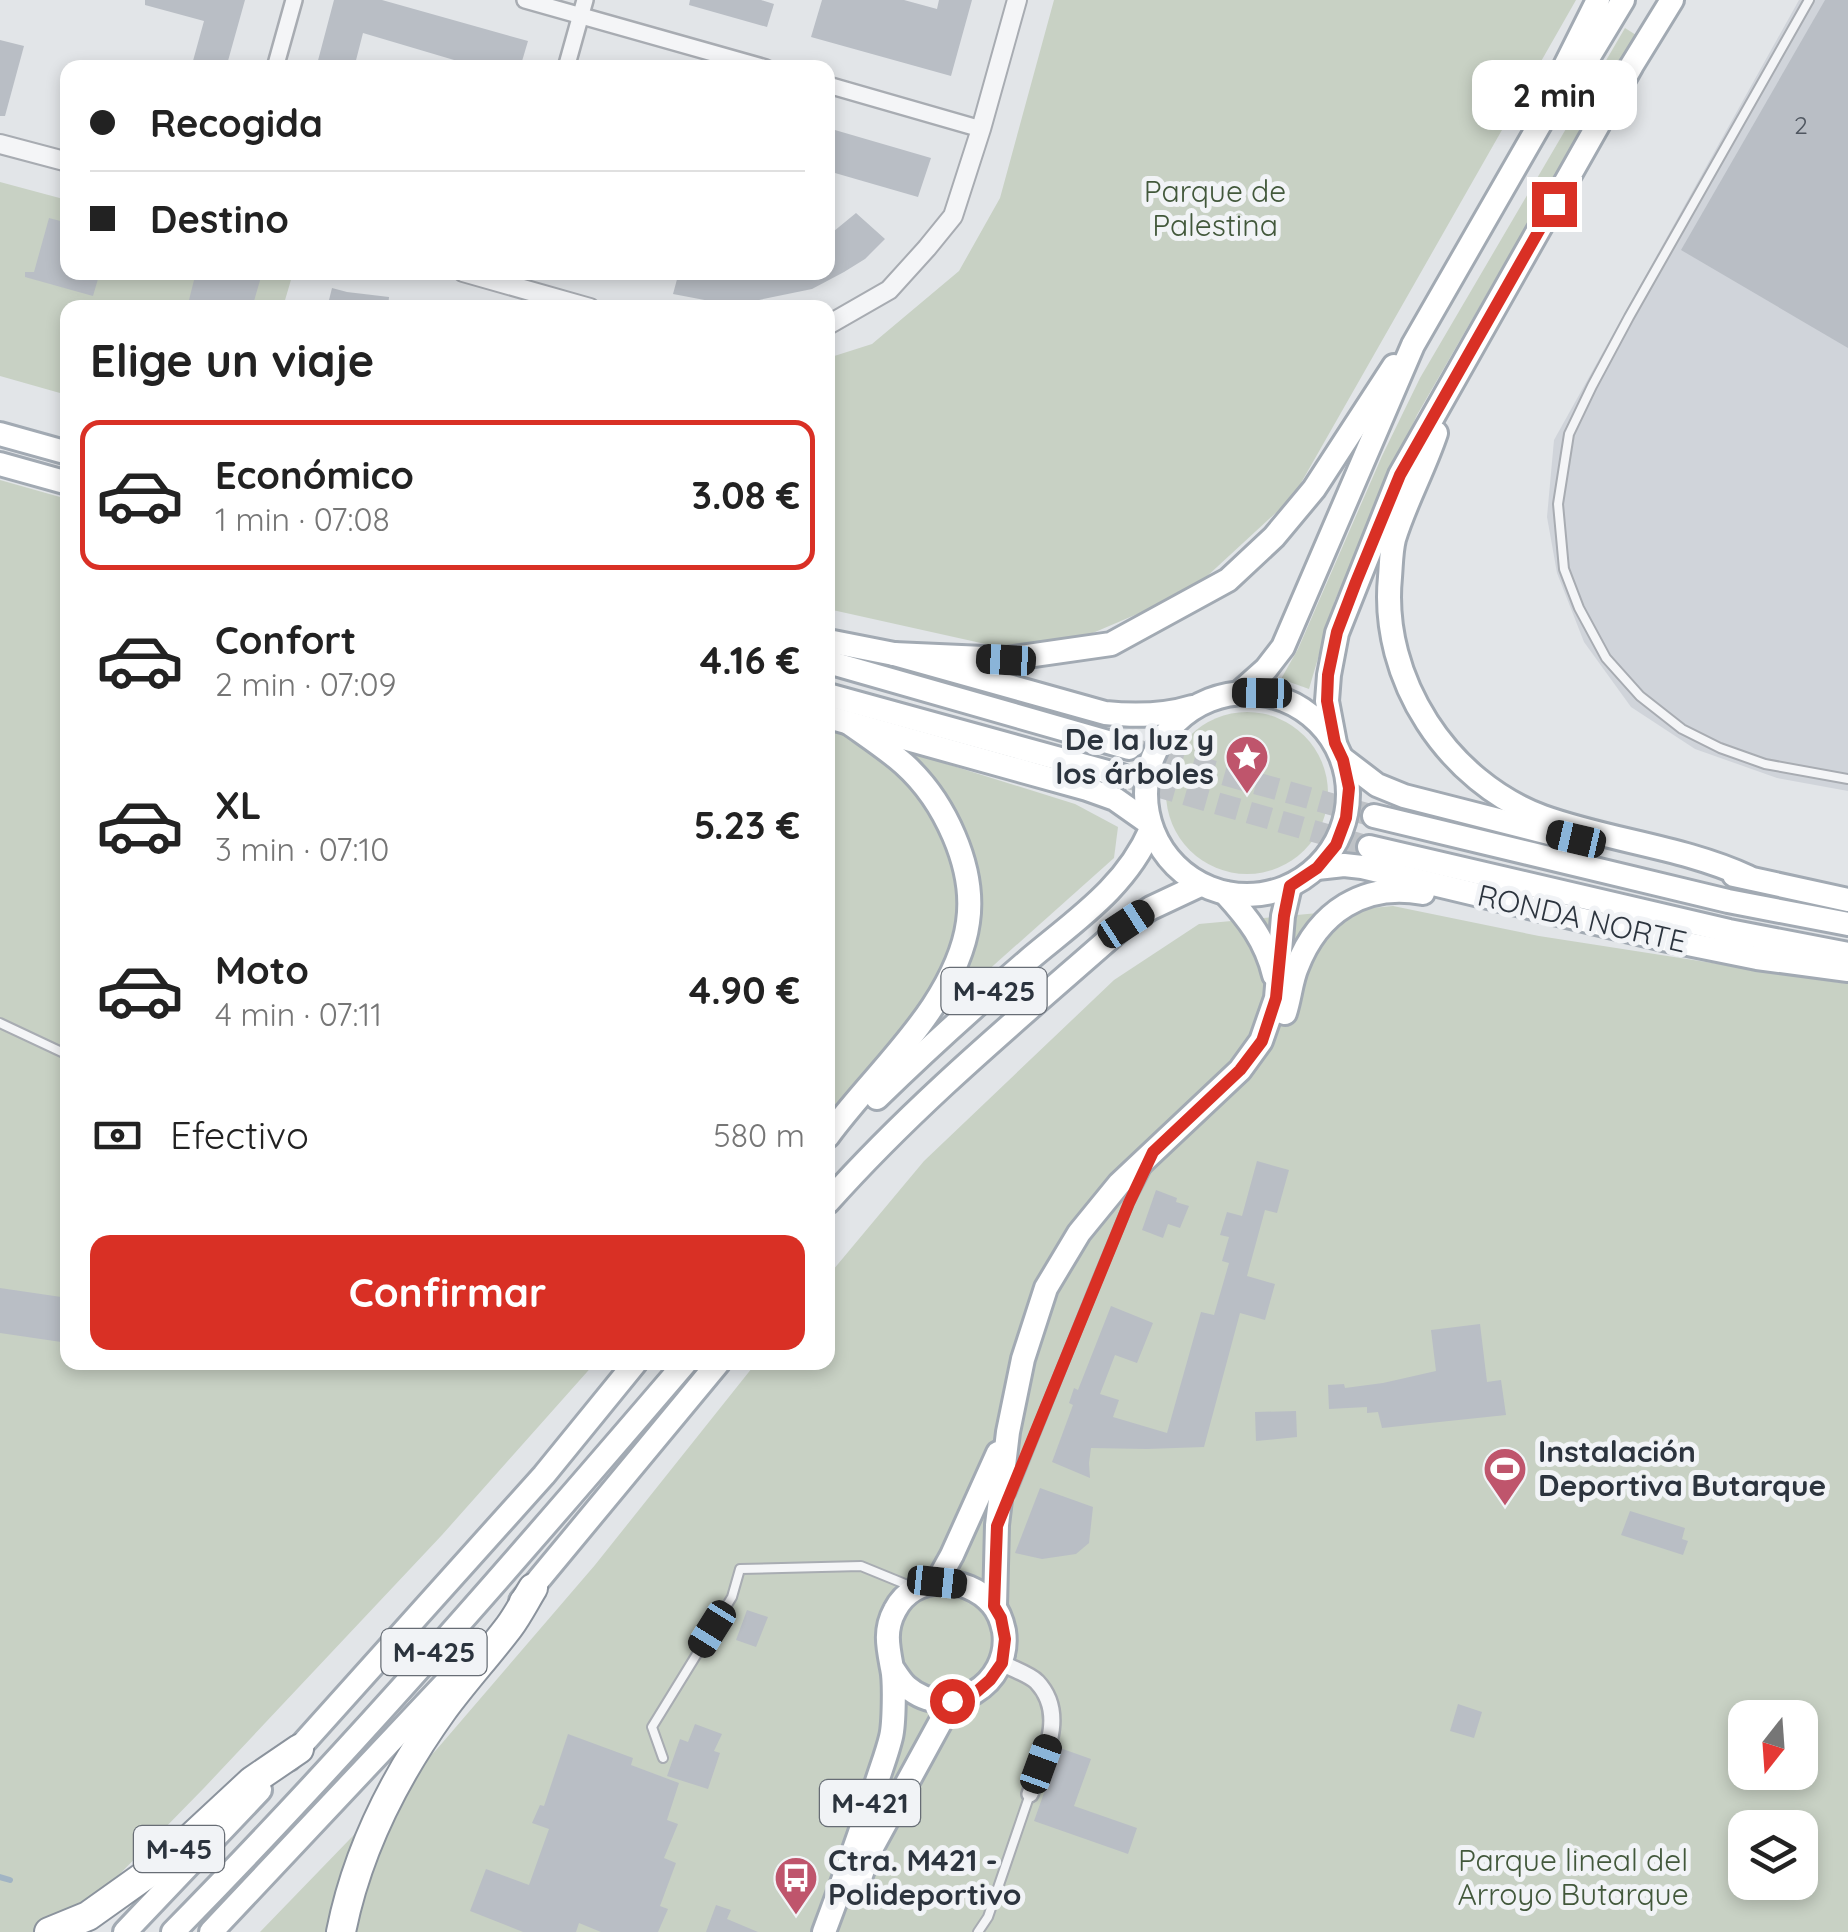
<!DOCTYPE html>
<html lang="es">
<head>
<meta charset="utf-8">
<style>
	body { margin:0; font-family:Quicksand,sans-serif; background:#f2f2f2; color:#222; height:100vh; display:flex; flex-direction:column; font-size:38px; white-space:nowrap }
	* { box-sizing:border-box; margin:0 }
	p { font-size:32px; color:#767676 }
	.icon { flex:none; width:55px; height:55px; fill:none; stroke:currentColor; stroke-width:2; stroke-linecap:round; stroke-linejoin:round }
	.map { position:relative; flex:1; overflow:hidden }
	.panel { position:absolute; left:60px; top:300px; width:775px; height:1070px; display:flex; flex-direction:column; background:#fff; border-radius:20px; box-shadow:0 5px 15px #0003 }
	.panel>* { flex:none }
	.top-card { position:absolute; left:60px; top:60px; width:775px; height:220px; border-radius:20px; box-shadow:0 5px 15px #0003; display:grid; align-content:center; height:220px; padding:0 30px; background:#fff }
	.needle { width:65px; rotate:197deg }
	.fabs { position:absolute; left:1728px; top:1700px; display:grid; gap:20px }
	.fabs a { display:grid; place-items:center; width:90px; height:90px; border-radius:20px; background:#fff; box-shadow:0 5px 15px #0003; font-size:50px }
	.end { position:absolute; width:45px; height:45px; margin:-22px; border:12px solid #d93025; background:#fff; box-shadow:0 0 0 5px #fff }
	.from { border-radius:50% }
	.bubble { position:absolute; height:70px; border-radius:20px; background:#fff; box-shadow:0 5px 15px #0003; font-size:32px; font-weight:800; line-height:70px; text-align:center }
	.car { position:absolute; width:30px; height:60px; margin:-30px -15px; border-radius:12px; box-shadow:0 0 8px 2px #0007; background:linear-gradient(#222 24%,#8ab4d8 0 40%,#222 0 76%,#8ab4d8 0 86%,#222 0) }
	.top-card b { display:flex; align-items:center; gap:35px; height:95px; font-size:38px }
	.top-card b+b { border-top:2px solid #e0e0e0 }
	.top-card i { width:25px; height:25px; background:#222 }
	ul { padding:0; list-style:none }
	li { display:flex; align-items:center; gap:30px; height:150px; margin:0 20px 15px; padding:0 10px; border:5px solid transparent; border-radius:20px }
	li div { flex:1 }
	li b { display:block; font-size:38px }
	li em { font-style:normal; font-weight:800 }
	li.selected { border-color:#d93025 }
	li>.icon { width:90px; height:90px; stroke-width:1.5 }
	h2 { padding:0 30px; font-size:45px; line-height:120px }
	.pay { display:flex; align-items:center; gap:25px; height:110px; padding:0 30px; font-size:38px }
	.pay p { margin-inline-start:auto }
	.primary-button { display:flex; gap:20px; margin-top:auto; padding:20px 30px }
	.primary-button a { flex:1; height:115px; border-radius:20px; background:#d93025; color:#fff; font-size:40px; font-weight:800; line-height:115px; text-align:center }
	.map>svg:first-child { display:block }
	.built { fill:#d0d4da }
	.green { fill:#c8d1c4; fill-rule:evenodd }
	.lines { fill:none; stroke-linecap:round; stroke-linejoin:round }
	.stream { stroke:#a1b4c4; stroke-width:6 }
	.building { fill:#b9bec5 }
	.primary-tunnel { stroke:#bec2c6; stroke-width:22; stroke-dasharray:22 11; stroke-linecap:butt }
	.service-casing { stroke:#a8acb2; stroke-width:12 }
	.minor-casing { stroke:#a8acb2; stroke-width:20 }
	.tertiary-casing { stroke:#a8acb2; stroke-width:22 }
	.primary-casing { stroke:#a2aab3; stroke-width:28 }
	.motorway-casing { stroke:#8b939d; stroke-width:32 }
	.service { stroke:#f4f5f7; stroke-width:8 }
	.minor { stroke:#f4f5f7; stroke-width:15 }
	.tertiary { stroke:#f4f5f7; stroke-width:18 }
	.primary { stroke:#fff; stroke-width:22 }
	.motorway { stroke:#fff; stroke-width:28 }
	.route { stroke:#d93025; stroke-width:12 }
	.labels { text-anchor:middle; stroke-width:10; stroke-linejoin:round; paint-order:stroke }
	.number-label { font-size:25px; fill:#4f5660 }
	.shield { fill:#f1f3f6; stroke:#676d75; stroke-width:2.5 }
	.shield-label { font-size:28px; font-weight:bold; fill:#2c343e }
	.park-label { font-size:30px; fill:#42583b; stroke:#f1f3f6 }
	.poi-label { font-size:30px; font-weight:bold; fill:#2c343e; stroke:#f1f3f6; text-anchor:start }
	.street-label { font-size:30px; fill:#2c343e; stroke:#f1f3f6 }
</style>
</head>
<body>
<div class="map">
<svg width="1848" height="1932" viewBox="0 0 1848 1932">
	<rect width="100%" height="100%" fill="#e2e5e8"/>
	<polygon class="built" points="1799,0 1848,0 1848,791 1777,778 1695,749 1631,707 1584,642 1557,573 1547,517 1554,440"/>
	<g class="green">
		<polygon points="1054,0 1576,0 1293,497 1191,591 1039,656 828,609 828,358 872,344 959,271 1000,198"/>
		<polygon points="1625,28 1636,35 1417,415 1335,600 1309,689 1281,679 1298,649 1382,456 1420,378"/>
		<polygon points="0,182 67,200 68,272 293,273 283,307 68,308 67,395 0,376"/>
		<polygon points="0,480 67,499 68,1362 595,1363 442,1535 204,1788 63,1932 0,1932"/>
		<circle cx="1247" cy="793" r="81"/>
		<polygon points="828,727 1075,804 1118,827 1114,858 828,1113"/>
		<path d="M1393 906 1539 936 1848 984V1932H260L437 1749 595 1565 756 1363 828 1362V1276L924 1161 1114 980 1199 924ZM1745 1718H1800V1772H1745ZM1745 1828H1800V1882H1745Z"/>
	</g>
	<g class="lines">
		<polyline class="stream" points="0,1877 10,1880"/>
	</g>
	<g class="building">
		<polygon points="145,0 245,0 226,68 191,68 204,21 145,5"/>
		<polygon points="334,0 382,0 528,41 520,68 481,68 363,33 354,68 316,68"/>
		<polygon points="690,0 761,0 774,4 767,27 689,5"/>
		<polygon points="822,0 904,0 937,9 939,0 972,0 951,76 811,37"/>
		<polygon points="1825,0 1848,0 1848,348 1681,250"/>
		<polygon points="0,40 24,46 5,116 0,116"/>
		<polygon points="828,128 931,158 918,197 828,171"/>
		<polygon points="856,213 885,239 865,259 844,272 812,289 749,302 715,302 673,294 679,272 828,272 828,236"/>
		<polygon points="49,218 68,223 68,272 100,272 93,296 25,277 25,272 34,272"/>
		<polygon points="196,272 243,272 261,277 252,308 187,308"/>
		<polygon points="332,288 347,292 389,297 388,308 327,308"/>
		<polygon points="1257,1161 1289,1170 1277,1213 1265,1210 1247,1276 1275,1284 1265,1320 1240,1313 1204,1447 1147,1449 1091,1448 1089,1463 1090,1478 1052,1462 1073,1405 1069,1403 1074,1388 1078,1390 1111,1306 1153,1323 1137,1363 1115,1355 1100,1394 1119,1400 1113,1417 1167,1433 1201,1312 1214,1315 1229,1263 1222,1261 1229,1237 1220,1235 1227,1212 1242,1216"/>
		<polygon points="1156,1190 1177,1198 1176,1202 1189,1206 1180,1228 1168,1224 1163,1238 1142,1230"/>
		<polygon points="0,1288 68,1298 68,1343 0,1333"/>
		<polygon points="1480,1324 1487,1382 1501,1380 1506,1415 1382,1428 1378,1412 1367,1413 1367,1407 1329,1409 1328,1385 1344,1384 1345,1388 1383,1383 1436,1371 1431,1330"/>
		<polygon points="1296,1411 1297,1437 1256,1441 1255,1412"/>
		<polygon points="1040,1488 1093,1507 1089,1543 1076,1554 1042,1559 1015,1553"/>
		<polygon points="1630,1511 1685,1528 1682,1539 1688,1541 1683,1555 1621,1535"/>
		<polygon points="747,1610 768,1617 756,1647 736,1640"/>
		<polygon points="1458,1704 1482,1712 1474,1738 1450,1731"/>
		<polygon points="695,1724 722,1734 714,1751 720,1753 708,1789 667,1776 680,1739 688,1742"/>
		<polygon points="568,1734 633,1758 631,1765 679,1783 667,1820 678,1824 664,1858 676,1863 660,1906 668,1909 658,1932 601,1932 579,1923 576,1932 523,1932 470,1911 486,1869 529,1885 549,1829 532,1823 540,1805 544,1806"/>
		<polygon points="1060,1748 1091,1759 1074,1806 1137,1828 1128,1854 1034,1821"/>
		<polygon points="716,1905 731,1910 727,1919 758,1932 706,1932"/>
	</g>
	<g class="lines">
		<g class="primary-tunnel">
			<polyline points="1129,748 1374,816"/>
			<polyline points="1122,776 1369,847"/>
		</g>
		<defs>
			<g id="service">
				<polyline points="1809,0 1629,317 1592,386 1569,434 1558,504 1564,569 1579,608 1606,658 1640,696 1682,729 1720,748 1765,764 1848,779"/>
				<polyline points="0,1023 68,1055"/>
				<polyline points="1011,1494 1095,1285 1129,1203 1146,1170"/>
				<polyline points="663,1758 652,1727 732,1597 740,1569 861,1566 910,1586"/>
				<polyline points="978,1932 988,1917 1030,1794"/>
			</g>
			<g id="minor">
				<polyline points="525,0 766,68"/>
				<polyline points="275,68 294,0"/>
				<polyline points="566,68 585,0"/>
				<polyline points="828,85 981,129"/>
				<path d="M1002 1663C1012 1669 1029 1674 1037 1682 1068 1715 1043 1759 1030 1794"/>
			</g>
			<g id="tertiary">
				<polyline points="0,144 68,162"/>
				<polyline points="463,272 590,308"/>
				<polyline points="828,325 889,290 927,248 953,216 981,129 1017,0"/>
			</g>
			<g id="primary">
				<polyline points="1557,88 1565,66 1598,0"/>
				<path d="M1436 433C1424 469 1405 503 1394 539 1391 551 1391 565 1390 577 1380 679 1448 782 1543 817 1610 841 1683 847 1748 877"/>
				<polyline points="0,434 68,453"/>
				<polyline points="0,464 68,483"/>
				<path d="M828 641 894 654 1105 713C1135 716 1163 716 1192 707"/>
				<polyline points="894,654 1006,659 1111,644 1228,580 1274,537 1314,489 1394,366"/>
				<polyline points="828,662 1129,748"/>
				<circle cx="1247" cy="794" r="101"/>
				<polyline points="1239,693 1266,669 1283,647 1413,345 1552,103 1579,73 1623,0"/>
				<polyline points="828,695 1122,776"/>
				<polyline points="828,717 1087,789 1115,799 1149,823"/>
				<polyline points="1335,743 1327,701 1329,675 1337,633 1400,475 1632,65 1672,0"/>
				<polyline points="1343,759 1377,785 1404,796 1557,835"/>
				<polyline points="1374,816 1728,901 1848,924"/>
				<polyline points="1369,847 1729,931 1848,954"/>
				<polyline points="1317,868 1344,865 1362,867 1663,939 1757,958 1848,970"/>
				<polyline points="1734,875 1848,900"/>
				<path d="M1225 893C1248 918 1266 941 1274 975"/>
				<path d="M1285 1013C1290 998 1291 981 1297 967 1318 912 1364 882 1423 893"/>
				<path d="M877 1098C925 1051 975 1006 1026 962 1074 921 1125 889 1151 829"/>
				<path d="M828 1136C861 1091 902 1053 933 1006 950 980 964 952 968 922 976 867 944 800 904 764 887 749 867 736 849 723"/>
				<path d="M828 1202C918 1101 1024 1014 1126 924L1151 908 1200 885"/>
				<polyline points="937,1582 952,1555 998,1453"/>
				<polyline points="521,1601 719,1362"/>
				<polyline points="995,1606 997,1525 1008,1432 1023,1359 1046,1288 1079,1233 1119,1184 1240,1070 1261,1041 1276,998 1283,916 1290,886"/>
				<polyline points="289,1759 544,1475 636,1362"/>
				<polyline points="860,1878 870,1851 952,1701"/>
				<polyline points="125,1932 260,1790"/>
				<path d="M173 1932C352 1750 519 1557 686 1362"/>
				<polyline points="211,1932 469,1658"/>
				<path d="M824 1932C842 1884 859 1837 875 1788 880 1771 887 1754 891 1737 894 1725 895 1681 892 1668 888 1647 884 1630 895 1610 914 1573 967 1575 992 1604 999 1612 1002 1621 1004 1631 1012 1684 949 1723 907 1687 902 1683 897 1675 893 1669"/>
			</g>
			<g id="motorway">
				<polyline points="49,1932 88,1916 168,1859 252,1781 299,1749"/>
				<path d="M341 1932C357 1851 394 1778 442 1711 463 1682 487 1656 509 1627 518 1615 525 1601 533 1588"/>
			</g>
		</defs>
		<use href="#service" class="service-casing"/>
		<use href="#minor" class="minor-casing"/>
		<use href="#tertiary" class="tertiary-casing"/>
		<use href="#primary" class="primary-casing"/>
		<use href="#motorway" class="motorway-casing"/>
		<use href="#service" class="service"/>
		<use href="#minor" class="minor"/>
		<use href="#tertiary" class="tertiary"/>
		<use href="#primary" class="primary"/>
		<use href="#motorway" class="motorway"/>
	</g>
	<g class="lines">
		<polyline class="route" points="952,1701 974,1694 990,1680 1002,1663 1005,1639 1001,1618 994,1606 997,1526 1129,1203 1153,1152 1240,1070 1262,1041 1276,998 1284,916 1290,886 1317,868 1336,845 1346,818 1349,788 1343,760 1335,743 1327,701 1328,675 1337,632 1356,582 1400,475 1554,204"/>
	</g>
	<defs>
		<symbol id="sight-pin" viewBox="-11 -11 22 30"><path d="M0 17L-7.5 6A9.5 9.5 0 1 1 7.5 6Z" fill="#bf556c" stroke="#f1f3f6"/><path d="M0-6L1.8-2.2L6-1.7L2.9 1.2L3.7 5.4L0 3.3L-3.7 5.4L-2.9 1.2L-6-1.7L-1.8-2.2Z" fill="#fff"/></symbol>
		<symbol id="stadium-pin" viewBox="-11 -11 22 30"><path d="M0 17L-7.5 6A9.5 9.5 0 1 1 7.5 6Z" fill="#bf556c" stroke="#f1f3f6"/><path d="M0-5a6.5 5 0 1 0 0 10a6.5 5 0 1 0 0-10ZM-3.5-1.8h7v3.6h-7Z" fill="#fff"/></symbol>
		<symbol id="bus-pin" viewBox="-11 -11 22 30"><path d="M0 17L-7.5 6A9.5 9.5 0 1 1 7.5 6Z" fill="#bf556c" stroke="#f1f3f6"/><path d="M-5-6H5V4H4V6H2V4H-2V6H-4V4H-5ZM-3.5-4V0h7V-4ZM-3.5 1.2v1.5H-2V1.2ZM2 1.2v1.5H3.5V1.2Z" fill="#fff"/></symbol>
	</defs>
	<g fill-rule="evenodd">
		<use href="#sight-pin" x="1222" y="732" width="50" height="68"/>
		<use href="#stadium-pin" x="1480" y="1444" width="50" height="68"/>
		<use href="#bus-pin" x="771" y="1853" width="50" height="68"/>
	</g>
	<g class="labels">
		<g class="number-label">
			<text x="1801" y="134">2</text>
		</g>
		<g class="shield">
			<rect x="941.5" y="968" width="105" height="46" rx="8"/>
			<rect x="381.5" y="1629" width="105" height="46" rx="8"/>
			<rect x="820" y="1780" width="100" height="46" rx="8"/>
			<rect x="134" y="1826" width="90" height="46" rx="8"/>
		</g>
		<g class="shield-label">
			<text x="994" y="1001">M-425</text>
			<text x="434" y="1662">M-425</text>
			<text x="870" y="1813">M-421</text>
			<text x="179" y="1859">M-45</text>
		</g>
		<g class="park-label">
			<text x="1215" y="202">Parque de<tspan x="1215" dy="34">Palestina</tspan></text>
			<text x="1573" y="1871">Parque lineal del<tspan x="1573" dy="34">Arroyo Butarque</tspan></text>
		</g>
		<g class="poi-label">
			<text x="1214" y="750" text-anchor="end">De la luz y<tspan x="1214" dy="34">los árboles</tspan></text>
			<text x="1538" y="1462">Instalación<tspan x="1538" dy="34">Deportiva Butarque</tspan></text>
			<text x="828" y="1871">Ctra. M421 -<tspan x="828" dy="34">Polideportivo</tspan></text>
		</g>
		<g class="street-label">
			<text transform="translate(1582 919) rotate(13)" y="10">RONDA NORTE</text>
		</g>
	</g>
</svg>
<div class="fabs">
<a><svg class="needle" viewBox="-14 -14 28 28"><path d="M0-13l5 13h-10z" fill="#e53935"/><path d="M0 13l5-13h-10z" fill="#767676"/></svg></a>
<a><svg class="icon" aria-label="layers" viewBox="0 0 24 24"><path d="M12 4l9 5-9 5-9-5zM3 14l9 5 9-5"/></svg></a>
</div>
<i class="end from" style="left:952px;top:1701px"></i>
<i class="end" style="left:1554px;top:204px"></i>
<div class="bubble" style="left:1472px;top:60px;width:165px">2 min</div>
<i class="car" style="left:1006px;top:660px;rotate:273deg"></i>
<i class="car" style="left:1262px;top:693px;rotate:271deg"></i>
<i class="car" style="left:1576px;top:839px;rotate:283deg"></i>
<i class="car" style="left:1126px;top:924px;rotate:57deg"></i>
<i class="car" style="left:937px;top:1582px;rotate:96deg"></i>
<i class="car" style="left:712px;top:1629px;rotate:212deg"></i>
<i class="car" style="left:1041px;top:1764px;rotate:20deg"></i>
<div class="top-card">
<b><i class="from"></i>Recogida</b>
<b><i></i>Destino</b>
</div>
<section class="panel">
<h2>Elige un viaje</h2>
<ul>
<li class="selected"><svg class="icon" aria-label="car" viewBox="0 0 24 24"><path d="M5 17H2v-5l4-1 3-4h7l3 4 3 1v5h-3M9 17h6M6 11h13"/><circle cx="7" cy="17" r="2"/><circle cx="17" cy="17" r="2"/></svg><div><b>Económico</b><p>1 min · 07:08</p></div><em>3.08 €</em></li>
<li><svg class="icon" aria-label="car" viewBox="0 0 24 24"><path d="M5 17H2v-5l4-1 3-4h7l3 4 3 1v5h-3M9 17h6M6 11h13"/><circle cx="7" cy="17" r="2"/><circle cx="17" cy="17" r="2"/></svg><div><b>Confort</b><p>2 min · 07:09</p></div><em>4.16 €</em></li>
<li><svg class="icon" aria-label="car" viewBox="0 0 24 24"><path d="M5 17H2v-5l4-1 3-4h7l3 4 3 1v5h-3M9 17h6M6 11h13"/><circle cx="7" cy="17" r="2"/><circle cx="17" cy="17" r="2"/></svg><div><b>XL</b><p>3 min · 07:10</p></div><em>5.23 €</em></li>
<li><svg class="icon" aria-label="car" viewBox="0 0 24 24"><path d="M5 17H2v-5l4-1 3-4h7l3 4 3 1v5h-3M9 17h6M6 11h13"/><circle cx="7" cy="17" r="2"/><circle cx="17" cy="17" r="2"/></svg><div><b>Moto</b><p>4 min · 07:11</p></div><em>4.90 €</em></li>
</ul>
<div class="pay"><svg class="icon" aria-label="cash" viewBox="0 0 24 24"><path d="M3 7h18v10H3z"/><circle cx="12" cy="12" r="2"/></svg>Efectivo<p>580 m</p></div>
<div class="primary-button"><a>Confirmar</a></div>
</section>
</div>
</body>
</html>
